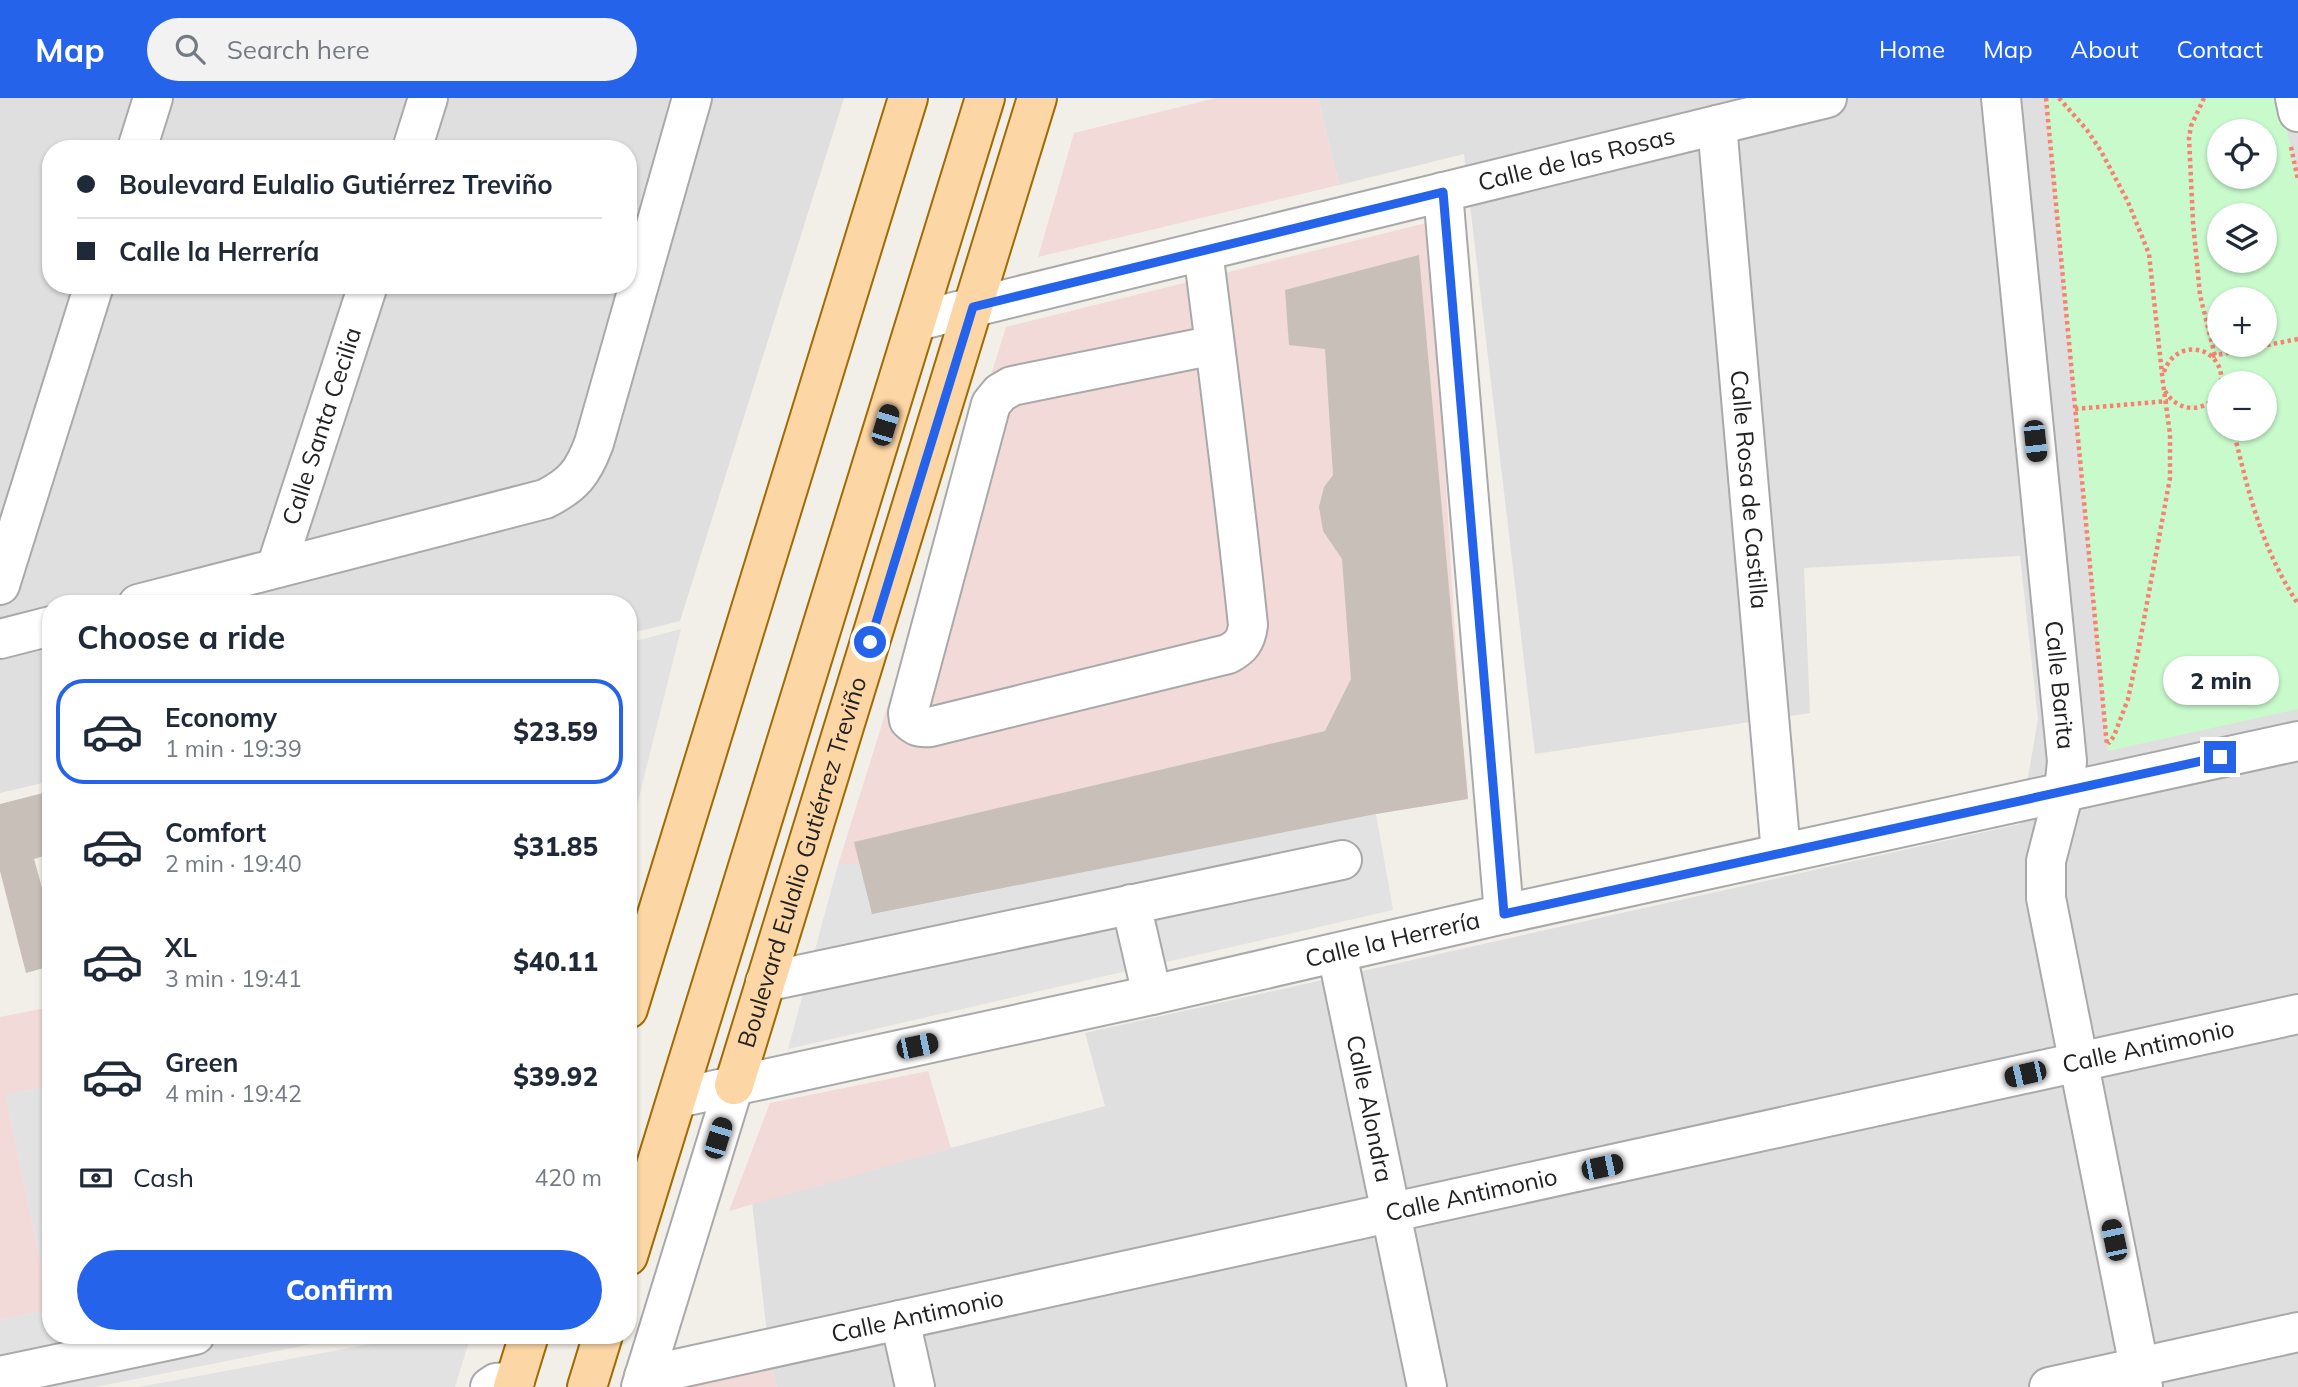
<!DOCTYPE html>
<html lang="en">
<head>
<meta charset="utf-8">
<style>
	body { margin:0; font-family:Mulish,sans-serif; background:#f2f2f3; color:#1f2937; height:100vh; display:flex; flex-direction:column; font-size:26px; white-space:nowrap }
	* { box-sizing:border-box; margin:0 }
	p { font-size:23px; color:#747a83 }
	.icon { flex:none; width:38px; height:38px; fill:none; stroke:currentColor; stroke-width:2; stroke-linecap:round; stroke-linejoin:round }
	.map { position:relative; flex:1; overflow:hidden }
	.side { position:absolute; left:42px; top:497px; width:595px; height:749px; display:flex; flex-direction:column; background:#fff; border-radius:28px; box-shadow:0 2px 5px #0004 }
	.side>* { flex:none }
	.hud { position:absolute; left:42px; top:42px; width:595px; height:154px; border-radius:28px; box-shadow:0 2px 5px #0004; display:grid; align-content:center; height:154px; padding:0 35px; background:#fff }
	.tools { position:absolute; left:2207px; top:21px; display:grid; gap:14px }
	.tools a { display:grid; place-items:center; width:70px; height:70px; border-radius:50%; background:#fff; box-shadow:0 2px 5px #0004; font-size:35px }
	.end { position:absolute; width:32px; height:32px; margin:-16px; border:9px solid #2563eb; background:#fff; box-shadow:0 0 0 4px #fff }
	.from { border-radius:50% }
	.bubble { position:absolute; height:49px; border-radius:24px; background:#fff; box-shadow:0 2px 5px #0004; font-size:23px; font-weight:800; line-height:49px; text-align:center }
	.car { position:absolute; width:21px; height:42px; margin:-21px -10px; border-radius:9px; box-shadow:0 0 5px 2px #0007; background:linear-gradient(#222 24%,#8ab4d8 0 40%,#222 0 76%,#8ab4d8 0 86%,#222 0) }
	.hud b { display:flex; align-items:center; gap:24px; height:66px; font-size:26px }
	.hud b+b { border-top:2px solid #e0e1e3 }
	.hud i { width:18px; height:18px; background:#1f2937 }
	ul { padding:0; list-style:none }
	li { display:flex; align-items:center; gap:21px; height:105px; margin:0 14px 10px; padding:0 21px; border:4px solid transparent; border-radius:28px }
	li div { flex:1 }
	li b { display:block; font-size:26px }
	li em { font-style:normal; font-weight:800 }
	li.selected { border-color:#2563eb }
	li>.icon { width:63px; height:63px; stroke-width:1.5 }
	h2 { padding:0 35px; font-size:32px; line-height:84px }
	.pay { display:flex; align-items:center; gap:18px; height:77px; padding:0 35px; font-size:26px }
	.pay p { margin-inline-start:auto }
	.primary-button { display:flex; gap:14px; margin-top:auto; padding:14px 35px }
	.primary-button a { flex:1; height:80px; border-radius:42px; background:#2563eb; color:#fff; font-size:28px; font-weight:800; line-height:80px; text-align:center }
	header { display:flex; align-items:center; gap:42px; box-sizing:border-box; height:98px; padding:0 35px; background:#2563eb; color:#fff }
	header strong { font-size:33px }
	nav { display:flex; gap:38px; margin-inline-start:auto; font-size:24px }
	.search { width:490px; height:63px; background:#f2f2f3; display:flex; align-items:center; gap:18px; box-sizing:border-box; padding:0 24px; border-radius:38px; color:#747a83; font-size:26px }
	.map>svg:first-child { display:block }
	.residential { fill:#e0dfdf; fill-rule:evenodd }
	.commercial { fill:#f2dad9 }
	.park { fill:#c8facc; fill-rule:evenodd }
	.parking { fill:#e2e2e2 }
	.building { fill:#c7bfb8 }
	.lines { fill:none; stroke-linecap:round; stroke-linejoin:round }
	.minor-casing { stroke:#a9a9a9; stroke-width:42 }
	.major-casing { stroke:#a06b00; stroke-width:42 }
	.path { stroke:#fa8072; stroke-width:4.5; stroke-dasharray:3.5 3.5; stroke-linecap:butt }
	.minor { stroke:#fff; stroke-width:38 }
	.major { stroke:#fcd6a4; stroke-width:38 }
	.route { stroke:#2563eb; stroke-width:9 }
	.labels { text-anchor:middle; stroke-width:7; stroke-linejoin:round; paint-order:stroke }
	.street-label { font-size:24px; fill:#222; stroke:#fff }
</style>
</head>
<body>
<header>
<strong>Map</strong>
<div class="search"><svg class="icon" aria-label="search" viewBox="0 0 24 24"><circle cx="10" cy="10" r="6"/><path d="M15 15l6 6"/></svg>Search here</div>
<nav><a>Home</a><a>Map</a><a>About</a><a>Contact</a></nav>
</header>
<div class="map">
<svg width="2298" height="1289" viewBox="0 0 2298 1289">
	<rect width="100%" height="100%" fill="#f2efe9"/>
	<g class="residential">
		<path d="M0 0H844L680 523 628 536V506H51V683L0 695ZM51 51H628V187H51Z"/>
		<path d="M1318 0H2298V1289H777L770 1263 752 1104 1105 1008 1085 935 2020 726 2038 621 2020 458 1804 470 1810 615 1535 656 1464 56 1339 87ZM2219 33H2264V79H2219ZM2219 117H2264V163H2219ZM2219 201H2264V247H2219ZM2219 285H2264V331H2219Z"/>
	</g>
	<g class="commercial">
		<polygon points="1216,0 1318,0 1339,87 1038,159 1074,35"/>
		<polygon points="1430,124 1459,601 1468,701 1376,716 872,816 838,767 1006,229"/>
		<polygon points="51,909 51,988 6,997 50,1212 0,1222 0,919"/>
		<polygon points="928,973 951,1050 729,1113 770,1005"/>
		<polygon points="770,1263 777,1289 674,1289"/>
	</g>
	<path class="park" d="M2046 0H2280L2298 82V611L2108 653ZM2219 33H2264V79H2219ZM2219 117H2264V163H2219ZM2219 201H2264V247H2219ZM2219 285H2264V331H2219Z"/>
	<g class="parking">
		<polygon points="681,531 636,711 628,712 628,545"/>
		<polygon points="1376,716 1393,812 788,951 838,767 860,765 873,816"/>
		<polygon points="51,988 51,1237 358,1237 95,1289 0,1289 0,1222 50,1212 6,997"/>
		<polygon points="419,1237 471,1237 455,1289 139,1289"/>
	</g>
	<g class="building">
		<polygon points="1419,157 1468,701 1376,716 872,816 854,744 1325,633 1351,581 1342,461 1323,433 1319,409 1324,389 1333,377 1325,251 1289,247 1285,192"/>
		<polygon points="51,693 51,756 34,761 51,822 51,868 26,875 0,773 0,706"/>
	</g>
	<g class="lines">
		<defs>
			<g id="minor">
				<path id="s1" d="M2001 0 2067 663 2064 693 2046 763V800L2143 1289"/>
				<polyline points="2295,0 2298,14"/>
				<path id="s2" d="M1717 27 1781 755"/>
				<polyline points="137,51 153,0"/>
				<polyline points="412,51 428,0"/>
				<polyline points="1443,94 1504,816"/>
				<path d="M1203 153C1219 278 1235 402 1248 527 1246 543 1241 549 1228 556L930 629C920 630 916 629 909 622L908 615 991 306 1000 295 1012 288 1215 247"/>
				<path id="s3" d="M917 223 1827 0"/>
				<path id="s4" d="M276 470 368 187"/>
				<polyline points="0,487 94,187"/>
				<path d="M138 506 545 401C573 387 583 375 594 345L692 0"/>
				<polyline points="0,541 51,528"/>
				<polyline points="1131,806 1152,897"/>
				<path id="s5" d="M1337 855 1427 1289"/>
				<polyline points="765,884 1342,762"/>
				<path id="s6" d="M678 1000 1152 897 1504 816 2298 643"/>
				<polyline points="900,1222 915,1289"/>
				<polyline points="0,1278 195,1237"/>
				<path id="s7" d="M644 1278 2298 916"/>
				<polyline points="490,1289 496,1285 515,1283"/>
				<polyline points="641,1289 734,987"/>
				<polyline points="2049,1289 2298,1234"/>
			</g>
			<g id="major">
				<polyline points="628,911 908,0"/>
				<path id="s8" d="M734 987 1037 0"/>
				<polyline points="628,1158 985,0"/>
				<polyline points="513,1289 529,1237"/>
				<polyline points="587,1289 603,1237"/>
			</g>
		</defs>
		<use href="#minor" class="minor-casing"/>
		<use href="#major" class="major-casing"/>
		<g class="path">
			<polyline points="2046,0 2107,648"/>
			<polyline points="2059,0 2087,32 2101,53 2128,104 2149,156 2163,285 2170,336 2170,380 2138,554 2128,601 2114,638 2108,646"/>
			<polyline points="2204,0 2191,28 2189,40 2193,124 2200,197 2215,258"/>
			<polyline points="2291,49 2298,82"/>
			<polyline points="2212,258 2298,241"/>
			<path d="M2164 274C2176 238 2225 248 2221 285"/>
			<path d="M2165 293C2178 315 2206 316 2219 293"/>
			<polyline points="2075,311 2168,303"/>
			<path d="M2233 331C2249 396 2261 449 2298 506"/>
		</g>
		<use href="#minor" class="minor"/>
		<use href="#major" class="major"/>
	</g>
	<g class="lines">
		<polyline class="route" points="870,544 973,209 1443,94 1504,816 2220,659"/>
	</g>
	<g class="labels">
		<g class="street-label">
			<text dy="8" stroke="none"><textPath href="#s3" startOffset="679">Calle de las Rosas</textPath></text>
			<text dy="8" stroke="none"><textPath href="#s4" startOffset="149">Calle Santa Cecilia</textPath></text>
			<text dy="8" stroke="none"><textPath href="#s2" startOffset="366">Calle Rosa de Castilla</textPath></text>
			<text dy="8" stroke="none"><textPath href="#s1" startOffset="590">Calle Barita</textPath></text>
			<text dy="8" stroke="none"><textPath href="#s8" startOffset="233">Boulevard Eulalio Gutiérrez Treviño</textPath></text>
			<text dy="8" stroke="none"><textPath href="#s6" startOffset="732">Calle la Herrería</textPath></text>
			<text dy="8" stroke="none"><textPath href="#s7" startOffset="1540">Calle Antimonio</textPath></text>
			<text dy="8" stroke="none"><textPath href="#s5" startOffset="159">Calle Alondra</textPath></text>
			<text dy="8" stroke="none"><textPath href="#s7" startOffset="847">Calle Antimonio</textPath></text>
			<text dy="8" stroke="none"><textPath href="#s7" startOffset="280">Calle Antimonio</textPath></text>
		</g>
	</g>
</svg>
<div class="tools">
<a><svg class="icon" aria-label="locate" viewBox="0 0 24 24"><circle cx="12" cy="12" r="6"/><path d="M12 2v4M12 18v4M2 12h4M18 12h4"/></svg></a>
<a><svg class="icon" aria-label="layers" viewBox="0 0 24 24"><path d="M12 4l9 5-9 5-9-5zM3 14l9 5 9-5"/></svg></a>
<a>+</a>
<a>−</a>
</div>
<i class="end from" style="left:870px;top:544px"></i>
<i class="end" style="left:2220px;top:659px"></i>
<div class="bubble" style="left:2163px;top:558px;width:116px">2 min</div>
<i class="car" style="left:885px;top:327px;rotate:17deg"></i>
<i class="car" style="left:2035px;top:343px;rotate:174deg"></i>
<i class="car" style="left:917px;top:948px;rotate:78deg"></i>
<i class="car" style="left:2025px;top:976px;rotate:257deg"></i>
<i class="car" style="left:718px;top:1040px;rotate:17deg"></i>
<i class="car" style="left:1602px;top:1069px;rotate:78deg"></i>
<i class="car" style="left:2114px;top:1142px;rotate:348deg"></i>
<div class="hud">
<b><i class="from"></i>Boulevard Eulalio Gutiérrez Treviño</b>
<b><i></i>Calle la Herrería</b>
</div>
<section class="side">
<h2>Choose a ride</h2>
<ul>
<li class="selected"><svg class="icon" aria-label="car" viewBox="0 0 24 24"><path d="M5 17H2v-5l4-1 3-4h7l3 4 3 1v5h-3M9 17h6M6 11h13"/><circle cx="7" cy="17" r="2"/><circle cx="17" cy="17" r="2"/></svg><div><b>Economy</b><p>1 min · 19:39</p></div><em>$23.59</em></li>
<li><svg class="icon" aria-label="car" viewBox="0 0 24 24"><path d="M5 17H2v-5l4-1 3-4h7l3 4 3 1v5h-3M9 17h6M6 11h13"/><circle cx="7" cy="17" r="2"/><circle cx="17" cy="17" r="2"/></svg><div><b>Comfort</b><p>2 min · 19:40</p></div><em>$31.85</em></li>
<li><svg class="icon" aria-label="car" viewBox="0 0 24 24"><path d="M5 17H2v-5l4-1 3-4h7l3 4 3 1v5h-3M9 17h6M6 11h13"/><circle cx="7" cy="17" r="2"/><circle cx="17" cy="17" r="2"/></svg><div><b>XL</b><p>3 min · 19:41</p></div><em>$40.11</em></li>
<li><svg class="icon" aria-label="car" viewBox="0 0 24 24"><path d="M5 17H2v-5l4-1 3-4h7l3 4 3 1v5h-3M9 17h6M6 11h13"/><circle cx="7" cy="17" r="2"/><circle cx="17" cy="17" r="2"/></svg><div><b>Green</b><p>4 min · 19:42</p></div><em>$39.92</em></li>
</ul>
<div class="pay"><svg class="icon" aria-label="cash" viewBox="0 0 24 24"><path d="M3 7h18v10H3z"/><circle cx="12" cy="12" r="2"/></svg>Cash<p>420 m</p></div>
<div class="primary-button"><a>Confirm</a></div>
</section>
</div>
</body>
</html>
